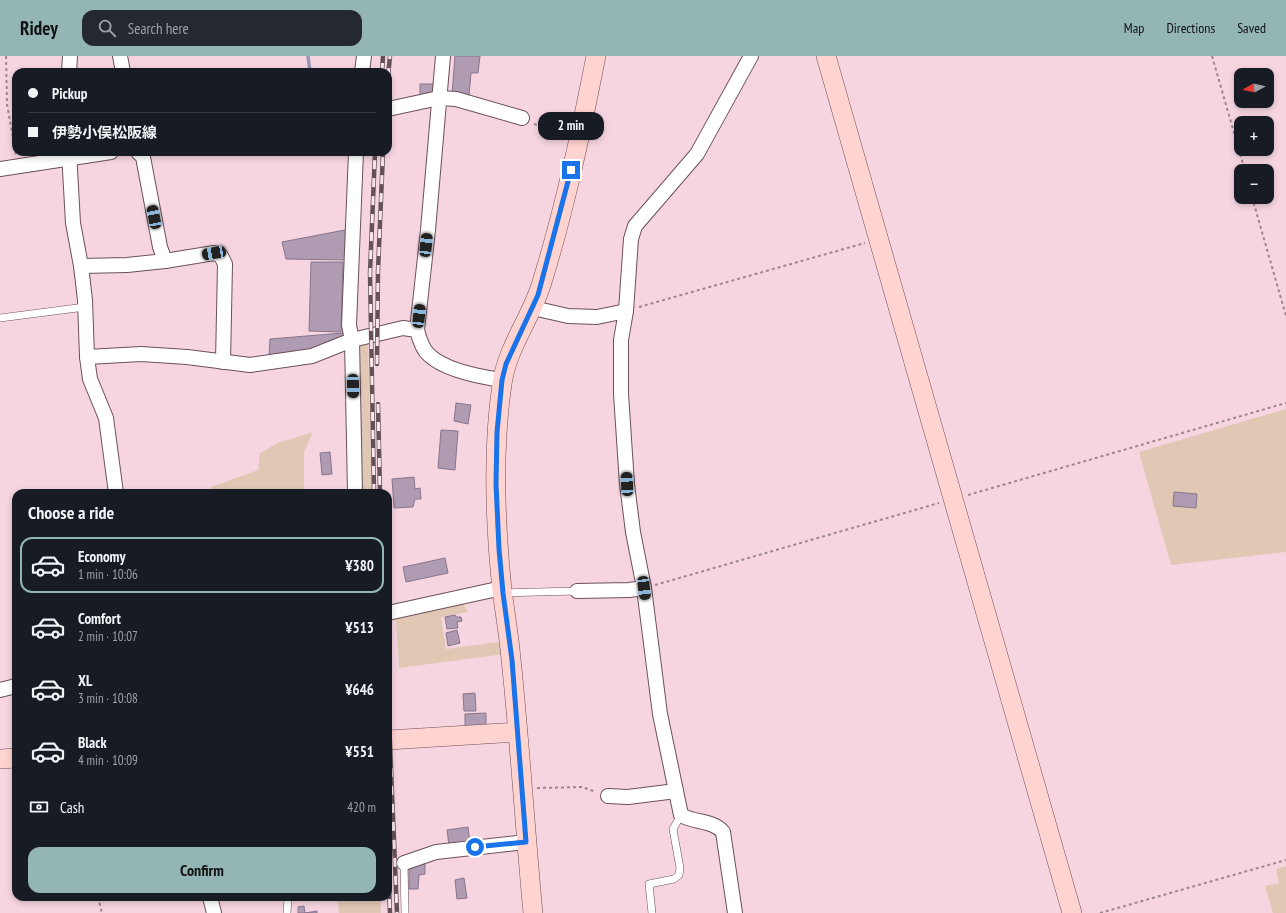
<!DOCTYPE html>
<html lang="en">
<head>
<meta charset="utf-8">
<style>
	body { margin:0; font-family:"PT Sans Narrow","Noto Sans JP",sans-serif; background:#242831; color:#f1f3f6; height:100vh; display:flex; flex-direction:column; font-size:15px; white-space:nowrap }
	* { box-sizing:border-box; margin:0 }
	p { font-size:13px; color:#9ea1a6 }
	.icon { flex:none; width:22px; height:22px; fill:none; stroke:currentColor; stroke-width:2; stroke-linecap:round; stroke-linejoin:round }
	.map { position:relative; flex:1; overflow:hidden }
	.details { position:absolute; left:12px; top:433px; width:380px; height:412px; display:flex; flex-direction:column; background:#171b24; border-radius:12px; box-shadow:0 2px 6px #0003 }
	.details>* { flex:none }
	.top-card { position:absolute; left:12px; top:12px; width:380px; height:88px; border-radius:12px; box-shadow:0 2px 6px #0003; display:grid; align-content:center; height:88px; padding:0 16px; background:#171b24 }
	.needle { width:26px; rotate:262deg }
	.tools { position:absolute; left:1234px; top:12px; display:grid; gap:8px }
	.tools a { display:grid; place-items:center; width:40px; height:40px; border-radius:8px; background:#171b24; box-shadow:0 2px 6px #0003; font-size:20px }
	.end { position:absolute; width:18px; height:18px; margin:-9px; border:5px solid #1a73e8; background:#fff; box-shadow:0 0 0 2px #fff }
	.from { border-radius:50% }
	.bubble { position:absolute; height:28px; border-radius:12px; background:#171b24; box-shadow:0 2px 6px #0003; font-size:13px; font-weight:700; line-height:28px; text-align:center }
	.car { position:absolute; width:12px; height:24px; margin:-12px -6px; border-radius:5px; box-shadow:0 0 3px 1px #0007; background:linear-gradient(#222 24%,#8ab4d8 0 40%,#222 0 76%,#8ab4d8 0 86%,#222 0) }
	.top-card b { display:flex; align-items:center; gap:14px; height:38px; font-size:15px }
	.top-card b+b { border-top:1px solid #363941 }
	.top-card i { width:10px; height:10px; background:#f1f3f6 }
	ul { padding:0; list-style:none }
	li { display:flex; align-items:center; gap:12px; height:56px; margin:0 8px 6px; padding:0 8px; border:2px solid transparent; border-radius:12px }
	li div { flex:1 }
	li b { display:block; font-size:15px }
	li em { font-style:normal; font-weight:700 }
	li.active { border-color:#93b6b5 }
	li>.icon { width:36px; height:36px; stroke-width:1.5 }
	h2 { padding:0 16px; font-size:18px; line-height:48px }
	.pay { display:flex; align-items:center; gap:10px; height:44px; padding:0 16px; font-size:15px }
	.pay p { margin-inline-start:auto }
	.button { display:flex; gap:8px; margin-top:auto; padding:8px 16px }
	.button a { flex:1; height:46px; border-radius:12px; background:#93b6b5; color:#111; font-size:16px; font-weight:700; line-height:46px; text-align:center }
	header { display:flex; align-items:center; gap:24px; box-sizing:border-box; height:56px; padding:0 20px; background:#93b6b5; color:#111 }
	header strong { font-size:19px }
	nav { display:flex; gap:22px; margin-inline-start:auto; font-size:14px }
	.search { width:280px; height:36px; background:#242831; display:flex; align-items:center; gap:10px; box-sizing:border-box; padding:0 14px; border-radius:12px; color:#9ea1a6; font-size:15px }
	.map>svg:first-child { display:block }
	.green { fill:#e0c8b5 }
	.lines { fill:none; stroke-linecap:round; stroke-linejoin:round }
	.stream { stroke:#9996bb; stroke-width:3.5 }
	.building { fill:#af9bb2; stroke:#88758c }
	.lane-casing { stroke:#6c505a; stroke-width:8 }
	.street-casing { stroke:#6c505a; stroke-width:16 }
	.secondary-casing { stroke:#6c505a; stroke-width:20 }
	.path { stroke:#9d858e; stroke-width:2; stroke-dasharray:3 3; stroke-linecap:butt }
	.lane { stroke:#fff; stroke-width:7 }
	.street { stroke:#fff; stroke-width:14 }
	.secondary { stroke:#ffd3d0; stroke-width:19 }
	.rail-casing { stroke:#645258; stroke-width:4.5 }
	.rail { stroke:#fbe6ed; stroke-width:3; stroke-dasharray:9; stroke-linecap:butt }
	.route { stroke:#1a73e8; stroke-width:5 }
</style>
</head>
<body>
<header>
<strong>Ridey</strong>
<div class="search"><svg class="icon" aria-label="search" viewBox="0 0 24 24"><circle cx="10" cy="10" r="6"/><path d="M15 15l6 6"/></svg>Search here</div>
<nav><a>Map</a><a>Directions</a><a>Saved</a></nav>
</header>
<div class="map">
<svg width="1286" height="857" viewBox="0 0 1286 857">
	<rect width="100%" height="100%" fill="#f6d5e1"/>
	<g class="green">
		<polygon points="368,286 372,437 362,437 359,289"/>
		<polygon points="1286,353 1286,496 1171,509 1139,396"/>
		<polygon points="313,376 304,396 304,437 212,437 211,431 258,414 260,397 278,387"/>
		<polygon points="462,546 468,556 441,561 446,593 498,586 505,598 399,612 396,563"/>
		<polygon points="1286,810 1286,857 1273,857 1265,830 1279,827 1276,813"/>
		<polygon points="337,841 380,841 381,857 339,857"/>
	</g>
	<g class="lines">
		<polyline class="stream" points="308,0 310,16"/>
	</g>
	<g class="building">
		<polygon points="455,0 480,0 478,17 471,17 469,39 452,38"/>
		<rect x="420" y="28" width="14" height="11"/>
		<polygon points="350,173 350,204 286,203 282,186"/>
		<polygon points="311,206 343,206 341,276 309,275"/>
		<polygon points="343,277 345,281 310,295 269,300 270,283"/>
		<polygon points="456,347 471,349 468,368 454,365"/>
		<polygon points="441,374 458,375 455,414 438,412"/>
		<polygon points="330,396 332,418 322,419 320,397"/>
		<polygon points="414,421 415,433 420,432 421,443 415,443 413,451 394,452 392,423"/>
		<polygon points="1174,436 1197,438 1196,452 1173,450"/>
		<polygon points="445,502 448,517 406,526 403,511"/>
		<polygon points="455,559 456,561 461,561 462,565 457,566 458,572 447,573 445,561"/>
		<polygon points="457,574 460,587 448,590 446,577"/>
		<polygon points="475,637 476,655 464,655 463,638"/>
		<polygon points="486,657 486,671 465,672 465,658"/>
		<polygon points="468,771 470,786 449,789 447,774"/>
		<polygon points="409,808 425,808 425,818 419,819 418,833 409,833"/>
		<polygon points="464,822 467,842 457,843 455,824"/>
		<polygon points="304,850 305,857 317,855 317,857 298,857 298,851"/>
	</g>
	<g class="lines">
		<defs>
			<g id="lane">
				<polyline points="0,262 85,251"/>
				<polyline points="503,537 577,535"/>
				<polyline points="404,807 405,857"/>
				<polyline points="287,857 288,841"/>
				<polyline points="652,857 649,828 674,823 679,819 680,812 673,773 681,759"/>
			</g>
			<g id="street">
				<polyline points="120,0 123,16"/>
				<polyline points="69,16 70,0"/>
				<polyline points="362,16 364,0"/>
				<polyline points="388,53 439,42 456,43 522,62"/>
				<polyline points="69,96 73,167 81,210 85,244 87,301 90,323 106,362 116,437"/>
				<polyline points="0,113 111,96"/>
				<polyline points="165,205 214,197 221,200 225,208 223,306"/>
				<polyline points="81,210 127,209 165,205 160,191 143,101 138,96"/>
				<polyline points="533,252 568,260 597,261 626,255"/>
				<polyline points="417,274 428,174 443,0"/>
				<path d="M87 301 141 298 187 301 250 309 312 300 352 284 403 272 417 274C419 282 422 293 429 299 446 315 481 321 502 324"/>
				<polyline points="355,437 352,284 349,269 356,96"/>
				<polyline points="577,535 629,534 644,532"/>
				<polyline points="388,557 502,532"/>
				<polyline points="0,634 16,630"/>
				<polyline points="608,740 628,741 676,735"/>
				<polyline points="404,807 436,796 526,786"/>
				<polyline points="210,841 214,857"/>
				<path d="M735 857 723 776C713 764 694 767 681 759L660 658 644 532 633 476 627 428 621 338V284L626 255 631 183 635 170 697 98 751 0"/>
			</g>
			<g id="secondary">
				<polyline points="826,0 1072,857"/>
				<polyline points="388,684 517,676"/>
				<polyline points="0,703 16,702"/>
				<path d="M533 857C525 773 520 688 511 603 509 580 505 557 502 534 495 466 492 396 502 328 507 291 532 261 542 226 565 152 581 76 596 0"/>
			</g>
		</defs>
		<use href="#lane" class="lane-casing"/>
		<use href="#street" class="street-casing"/>
		<use href="#secondary" class="secondary-casing"/>
		<g class="path">
			<polyline points="6,0 7,48 16,99"/>
			<polyline points="1212,0 1245,115"/>
			<polyline points="534,68 566,76"/>
			<polyline points="1252,141 1286,260"/>
			<polyline points="639,251 865,187"/>
			<polyline points="968,439 1286,347"/>
			<polyline points="655,529 939,447"/>
			<polyline points="537,732 582,731 596,736"/>
			<polyline points="98,841 102,857"/>
			<polyline points="1100,857 1286,804"/>
		</g>
		<use href="#lane" class="lane"/>
		<use href="#street" class="street"/>
		<use href="#secondary" class="secondary"/>
		<defs>
			<g id="rail">
				<polyline points="382,16 383,0"/>
				<polyline points="388,21 390,0"/>
				<polyline points="377,308 378,215 383,96"/>
				<polyline points="378,348 380,437"/>
				<polyline points="374,437 370,217 375,96"/>
				<polyline points="388,640 397,857"/>
				<polyline points="388,807 390,857"/>
			</g>
		</defs>
		<use href="#rail" class="rail-casing"/>
		<use href="#rail" class="rail"/>
	</g>
	<g class="lines">
		<polyline class="route" points="475,791 526,786 512,604 503,537 499,493 496,428 497,376 502,324 506,308 538,239 571,114"/>
	</g>
</svg>
<div class="tools">
<a><svg class="needle" viewBox="-14 -14 28 28"><path d="M0-13l5 13h-10z" fill="#e53935"/><path d="M0 13l5-13h-10z" fill="#9ea1a6"/></svg></a>
<a>+</a>
<a>−</a>
</div>
<i class="end from" style="left:475px;top:791px"></i>
<i class="end" style="left:571px;top:114px"></i>
<div class="bubble" style="left:538px;top:56px;width:66px">2 min</div>
<i class="car" style="left:154px;top:161px;rotate:349deg"></i>
<i class="car" style="left:426px;top:189px;rotate:6deg"></i>
<i class="car" style="left:214px;top:197px;rotate:260deg"></i>
<i class="car" style="left:419px;top:260px;rotate:6deg"></i>
<i class="car" style="left:353px;top:330px;rotate:179deg"></i>
<i class="car" style="left:627px;top:428px;rotate:357deg"></i>
<i class="car" style="left:644px;top:532px;rotate:173deg"></i>
<div class="top-card">
<b><i class="from"></i>Pickup</b>
<b><i></i>伊勢小俣松阪線</b>
</div>
<section class="details">
<h2>Choose a ride</h2>
<ul>
<li class="active"><svg class="icon" aria-label="car" viewBox="0 0 24 24"><path d="M5 17H2v-5l4-1 3-4h7l3 4 3 1v5h-3M9 17h6M6 11h13"/><circle cx="7" cy="17" r="2"/><circle cx="17" cy="17" r="2"/></svg><div><b>Economy</b><p>1 min · 10:06</p></div><em>¥380</em></li>
<li><svg class="icon" aria-label="car" viewBox="0 0 24 24"><path d="M5 17H2v-5l4-1 3-4h7l3 4 3 1v5h-3M9 17h6M6 11h13"/><circle cx="7" cy="17" r="2"/><circle cx="17" cy="17" r="2"/></svg><div><b>Comfort</b><p>2 min · 10:07</p></div><em>¥513</em></li>
<li><svg class="icon" aria-label="car" viewBox="0 0 24 24"><path d="M5 17H2v-5l4-1 3-4h7l3 4 3 1v5h-3M9 17h6M6 11h13"/><circle cx="7" cy="17" r="2"/><circle cx="17" cy="17" r="2"/></svg><div><b>XL</b><p>3 min · 10:08</p></div><em>¥646</em></li>
<li><svg class="icon" aria-label="car" viewBox="0 0 24 24"><path d="M5 17H2v-5l4-1 3-4h7l3 4 3 1v5h-3M9 17h6M6 11h13"/><circle cx="7" cy="17" r="2"/><circle cx="17" cy="17" r="2"/></svg><div><b>Black</b><p>4 min · 10:09</p></div><em>¥551</em></li>
</ul>
<div class="pay"><svg class="icon" aria-label="cash" viewBox="0 0 24 24"><path d="M3 7h18v10H3z"/><circle cx="12" cy="12" r="2"/></svg>Cash<p>420 m</p></div>
<div class="button"><a>Confirm</a></div>
</section>
</div>
</body>
</html>
